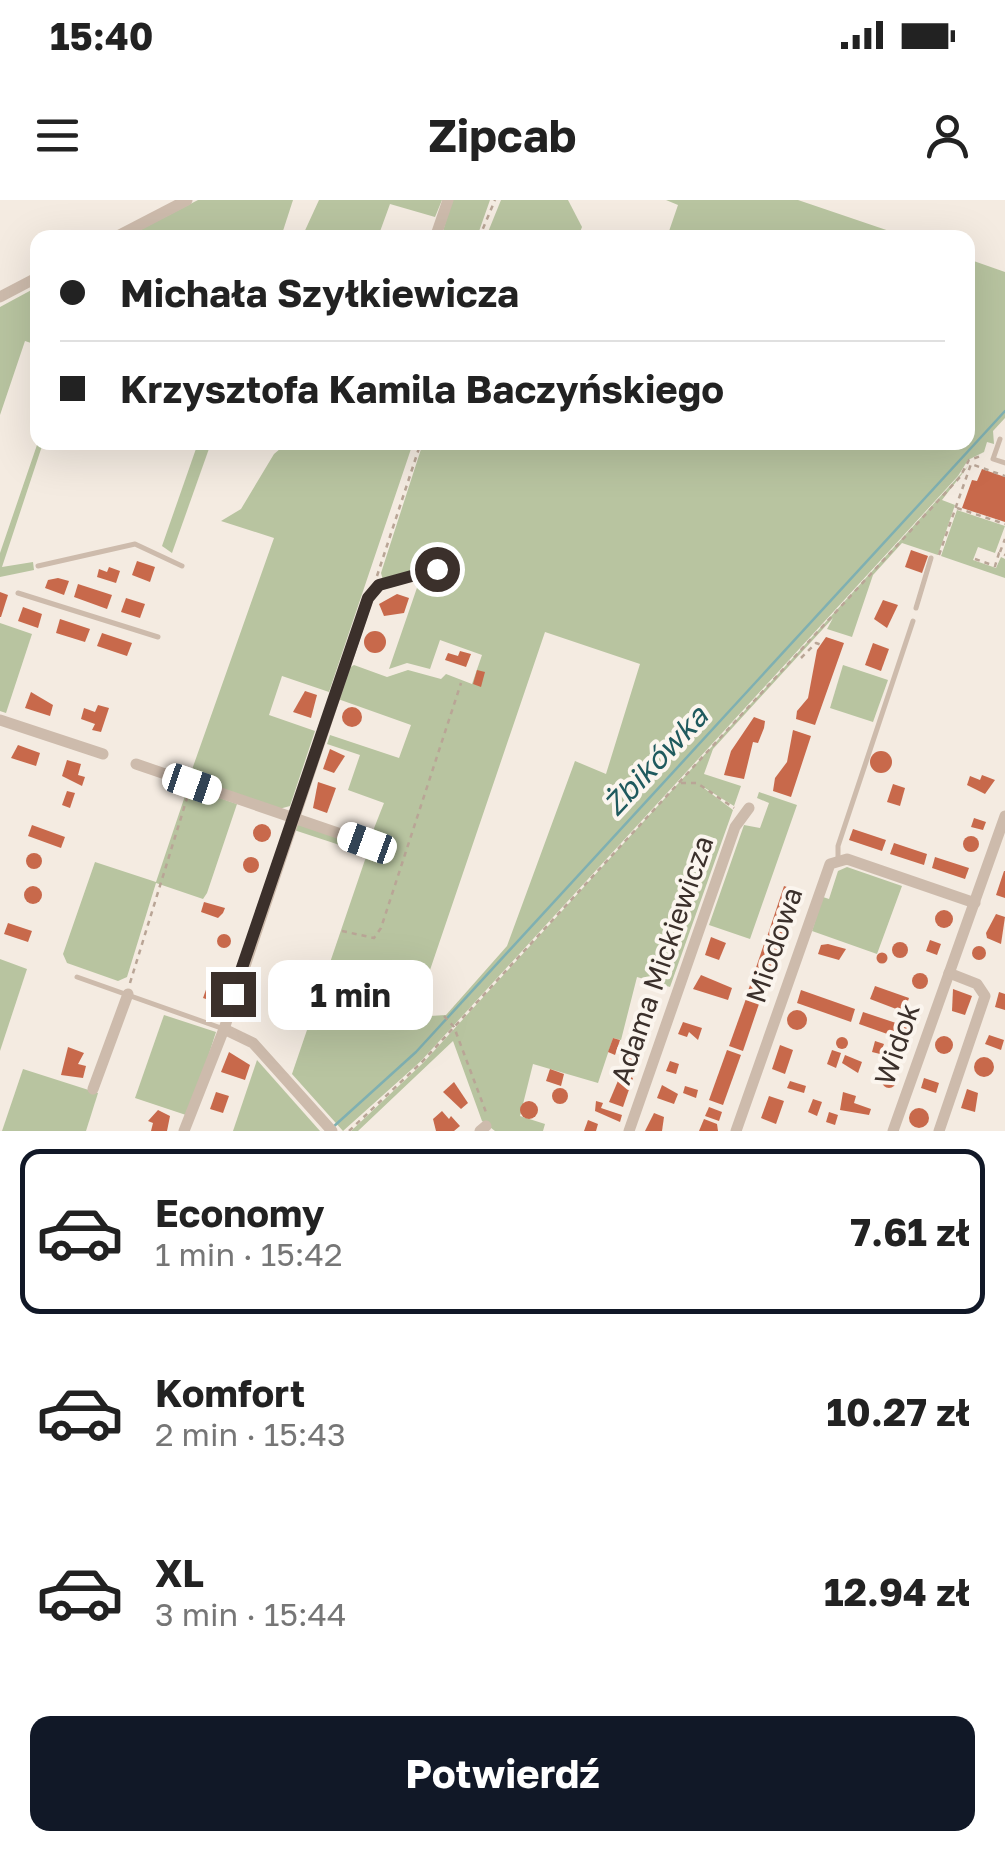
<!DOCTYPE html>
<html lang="pl">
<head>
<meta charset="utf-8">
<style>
	body { margin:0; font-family:"Golos Text",sans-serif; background:#f2f2f2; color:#222; height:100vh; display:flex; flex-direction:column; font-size:38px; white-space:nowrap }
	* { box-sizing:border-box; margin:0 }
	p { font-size:32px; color:#767676 }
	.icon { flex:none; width:55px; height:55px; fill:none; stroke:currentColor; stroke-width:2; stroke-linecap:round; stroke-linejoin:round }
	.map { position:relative; height:931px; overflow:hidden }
	.sheet { display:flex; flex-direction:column; background:#fff; flex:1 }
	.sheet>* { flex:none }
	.top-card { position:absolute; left:30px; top:30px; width:945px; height:220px; border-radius:20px; box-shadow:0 10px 40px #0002; display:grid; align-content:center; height:220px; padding:0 30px; background:#fff }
	.end { position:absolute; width:45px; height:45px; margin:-22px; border:12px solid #3b302b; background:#fff; box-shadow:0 0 0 5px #fff }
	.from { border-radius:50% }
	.bubble { position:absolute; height:70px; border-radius:20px; background:#fff; box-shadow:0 10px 40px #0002; font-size:32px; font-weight:700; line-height:70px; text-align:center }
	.car { position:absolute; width:30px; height:60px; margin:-30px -15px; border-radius:12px; box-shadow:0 0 8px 2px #0007; background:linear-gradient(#fff 24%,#345 0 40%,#fff 0 76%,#345 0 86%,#fff 0) }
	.top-card b { display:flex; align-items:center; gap:35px; height:95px; font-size:38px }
	.top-card b+b { border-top:2px solid #e0e0e0 }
	.top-card i { width:25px; height:25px; background:#222 }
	ul { padding:18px 0 0; list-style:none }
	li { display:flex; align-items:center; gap:30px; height:165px; margin:0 20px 15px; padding:0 10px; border:5px solid transparent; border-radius:20px }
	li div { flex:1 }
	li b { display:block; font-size:38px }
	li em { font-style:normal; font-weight:700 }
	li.on { border-color:#111827 }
	li>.icon { width:90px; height:90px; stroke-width:1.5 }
	.primary-button { display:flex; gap:20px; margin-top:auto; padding:20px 30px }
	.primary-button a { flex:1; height:115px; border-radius:20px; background:#111827; color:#fff; font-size:40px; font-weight:700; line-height:115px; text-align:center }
	.status { display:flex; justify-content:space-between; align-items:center; height:70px; padding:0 50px; background:#fff; direction:ltr }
	.status svg { height:28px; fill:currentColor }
	header { display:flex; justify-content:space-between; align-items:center; height:130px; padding:0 30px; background:#fff; font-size:45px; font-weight:700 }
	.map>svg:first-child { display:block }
	.green { fill:#b8c4a0; fill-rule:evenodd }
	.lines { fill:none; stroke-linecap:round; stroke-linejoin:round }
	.stream { stroke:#7fb0b2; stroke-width:2.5 }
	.building { fill:#c8694b }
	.path { stroke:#b9a596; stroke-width:2.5; stroke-dasharray:5 5; stroke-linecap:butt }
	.service { stroke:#cdbbac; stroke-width:5 }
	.minor { stroke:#cdbbac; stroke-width:11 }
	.route { stroke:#3b302b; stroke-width:12 }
	.labels { text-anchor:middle; stroke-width:8; stroke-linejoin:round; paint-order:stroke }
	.street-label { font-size:28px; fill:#3b302b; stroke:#fbf5ee }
	.water-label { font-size:30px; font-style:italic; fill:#1f5a5e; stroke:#fbf5ee }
</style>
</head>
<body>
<div class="status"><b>15:40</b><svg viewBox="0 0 49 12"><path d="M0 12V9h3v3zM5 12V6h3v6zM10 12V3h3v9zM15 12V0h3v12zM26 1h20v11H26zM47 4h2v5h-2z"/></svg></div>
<header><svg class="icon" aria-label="menu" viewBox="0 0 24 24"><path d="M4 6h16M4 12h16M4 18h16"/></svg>Zipcab<svg class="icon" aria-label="person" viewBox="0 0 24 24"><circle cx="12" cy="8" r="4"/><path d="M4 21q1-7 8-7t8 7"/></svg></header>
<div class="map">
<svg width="1005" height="931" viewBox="0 0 1005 931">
	<rect width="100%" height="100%" fill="#f4ebe1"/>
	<g class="green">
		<polygon points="198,0 293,0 281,37 133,38 132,34"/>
		<polygon points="319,0 442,0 435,17 390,4 378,37 302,37"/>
		<polygon points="452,0 490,0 477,37 441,38"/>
		<polygon points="501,0 568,0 582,27 578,37 486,37"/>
		<polygon points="666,0 798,0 907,37 667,37 678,5"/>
		<path d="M968 59 1005 72V218L993 231 994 244 987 242 984 252 968 260 958 276 421 861 343 931 292 874 367 654 294 630 297 623 367 646 384 603 348 590 360 555 327 544 330 535 399 558 411 525 338 499 349 468 354 465 387 477 408 470 441 479 446 474 472 484 482 455 440 440 430 469 407 463 389 469 420 379 383 380 381 373 423 243 968 242ZM545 432 640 464 606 574 575 561 507 746 446 815 414 817Z"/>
		<polygon points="37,87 37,145 25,141 0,215 0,107"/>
		<polygon points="38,242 43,243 2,367 33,362 34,370 0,377 0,353"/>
		<polygon points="198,243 211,243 172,353 162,346"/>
		<polygon points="287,243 413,243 329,492 282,476 269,515 315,531 290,606 279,609 189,578 274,338 221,321 241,309 274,254"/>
		<polygon points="969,265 942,300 955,305 938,355 902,343 873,375 852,437 827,429 833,418 713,549 704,574 741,586 734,606 700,585 733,610 670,787 637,777 621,840 613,838 598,883 533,864 520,916 545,924 543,931 495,931 482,921 453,841 358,931 351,931 423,863"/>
		<polygon points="957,310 1005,326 995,353 978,347 973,360 996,368 1001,357 1005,359 1005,378 941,356"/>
		<polygon points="0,423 32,434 6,513 0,511"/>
		<polygon points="843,465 888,480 873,522 830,508"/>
		<polygon points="188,587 237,604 207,693 203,699 156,683 127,777 118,781 67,763 63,754 95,662 156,682"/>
		<polygon points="759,592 797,605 750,739 709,725 744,625 760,628 769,603 757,598"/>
		<polygon points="847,667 902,686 877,754 812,731 823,697 829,699 838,671"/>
		<polygon points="0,759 27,769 0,851"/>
		<polygon points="164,815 216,832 189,916 135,898"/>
		<polygon points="257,860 320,931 233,931"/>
		<polygon points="23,869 98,893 86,931 2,931"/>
	</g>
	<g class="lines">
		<polyline class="stream" points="332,928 416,852 1005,211"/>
	</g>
	<g class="building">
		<polygon points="982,269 1005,277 1005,322 962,308 972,280 977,281"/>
		<polygon points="911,350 928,356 922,373 905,367"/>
		<polygon points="137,361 155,367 150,382 132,375"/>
		<polygon points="109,367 120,371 116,383 97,377 99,369 107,372"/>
		<polygon points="58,378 69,381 64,395 45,388 48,380"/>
		<polygon points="78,384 112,395 107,409 74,397"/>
		<polygon points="0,392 8,395 1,417 0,417"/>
		<polygon points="397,394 409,398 404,413 384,416 379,404"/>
		<polygon points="126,398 145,404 140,418 121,412"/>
		<polygon points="883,400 898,405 887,428 874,419"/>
		<polygon points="23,407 42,414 38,428 18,421"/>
		<polygon points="60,419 90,429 85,442 56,433"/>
		<circle cx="375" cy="442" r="11"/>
		<polygon points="102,433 132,443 127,456 97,446"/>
		<polygon points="826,437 844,443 815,525 796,519 797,511 808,498 817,450"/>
		<polygon points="873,443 889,449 881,471 865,465"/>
		<polygon points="460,451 471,454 466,467 445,460 448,453 458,456"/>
		<polygon points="477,470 485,472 481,487 473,484"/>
		<polygon points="305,491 317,495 311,518 293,512"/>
		<polygon points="31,492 53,505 50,516 25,508"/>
		<polygon points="98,505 109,508 101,532 92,530 95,524 81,519 84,508 95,512"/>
		<circle cx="352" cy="517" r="10"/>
		<polygon points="754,517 765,521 764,528 758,543 753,542 744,579 724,575 731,551"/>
		<polygon points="793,530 811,536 791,597 773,591 775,578 787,562"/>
		<polygon points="18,545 40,553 36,566 11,558"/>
		<polygon points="330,549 345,556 334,573 323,569"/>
		<circle cx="881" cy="562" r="11"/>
		<polygon points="67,560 81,564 78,575 85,577 82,586 62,576"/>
		<polygon points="982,575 995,580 985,594 967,585 970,576 980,580"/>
		<polygon points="318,582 336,588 327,613 313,608"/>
		<polygon points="893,584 905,588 900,606 887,602"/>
		<polygon points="67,591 75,593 70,608 62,605"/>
		<polygon points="974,618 986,622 983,630 971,627"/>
		<circle cx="262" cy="633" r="9"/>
		<polygon points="32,625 65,637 61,648 28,636"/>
		<polygon points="853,629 886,640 882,651 849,640"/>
		<circle cx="971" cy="644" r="8"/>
		<polygon points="894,643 927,654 924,665 890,654"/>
		<circle cx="34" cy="661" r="8"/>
		<polygon points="935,657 969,668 965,679 932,668"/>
		<circle cx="251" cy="665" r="8"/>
		<polygon points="1004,671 1005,671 1005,698 996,695"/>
		<polygon points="784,686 798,691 781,742 767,737"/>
		<circle cx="33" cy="695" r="9"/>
		<polygon points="204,702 225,708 223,713 218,718 201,712"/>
		<circle cx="944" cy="719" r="9"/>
		<polygon points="996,714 1005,717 1001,744 987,738 986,733"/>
		<polygon points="8,723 32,731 28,742 4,734"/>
		<circle cx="224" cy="741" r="7"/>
		<polygon points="711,737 726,743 719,760 705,755"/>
		<polygon points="930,740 941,744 937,755 926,751"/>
		<polygon points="765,741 779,746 762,796 748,791"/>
		<circle cx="900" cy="750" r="8"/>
		<polygon points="828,744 846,749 839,760 818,754 821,745"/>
		<circle cx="979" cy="753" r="7"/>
		<circle cx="882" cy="758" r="5.5"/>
		<polygon points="212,773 223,776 215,802 203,798"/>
		<circle cx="920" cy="781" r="8"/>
		<polygon points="701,775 732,788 728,800 693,789"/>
		<polygon points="875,786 909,798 904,812 870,799"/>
		<polygon points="953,789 972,796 965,815 952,811"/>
		<polygon points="801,790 855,809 851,822 797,803"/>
		<polygon points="999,792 1005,794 1005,810 995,807"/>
		<polygon points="747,796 760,801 743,851 729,846"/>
		<circle cx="797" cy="820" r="10"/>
		<polygon points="863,812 914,829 910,842 859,824"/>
		<polygon points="683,822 702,828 698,840 689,832 687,837 678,834"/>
		<polygon points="989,835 1004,840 1001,850 985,844"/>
		<circle cx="944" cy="845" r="9"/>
		<circle cx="842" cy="843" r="6"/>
		<polygon points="613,838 620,840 615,855 608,852"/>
		<polygon points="875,841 884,844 880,854 872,852"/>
		<polygon points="780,845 793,850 785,874 772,869"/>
		<polygon points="68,847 84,853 78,864 86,866 83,878 61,875"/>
		<circle cx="897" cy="855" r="7"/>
		<polygon points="727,850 741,855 723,905 709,900"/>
		<polygon points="832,850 841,853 836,868 827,864"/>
		<polygon points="229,852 250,865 245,880 221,872"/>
		<circle cx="632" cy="859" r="6"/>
		<polygon points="845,855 862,862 858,873 842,863"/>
		<circle cx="984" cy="867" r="10"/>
		<polygon points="670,861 679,864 676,874 666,871"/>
		<polygon points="550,869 564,874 561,886 546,881"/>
		<circle cx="889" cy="881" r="7"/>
		<polygon points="626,875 633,878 623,907 609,902 620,876"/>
		<polygon points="924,878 939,883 936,893 921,888"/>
		<polygon points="790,881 806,886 804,893 787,888"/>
		<polygon points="454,882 468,903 461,909 443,892"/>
		<polygon points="662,885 678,894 674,904 657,898"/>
		<polygon points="685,886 698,890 696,898 683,893"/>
		<circle cx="560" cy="896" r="8"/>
		<polygon points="967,889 978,893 975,912 961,908"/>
		<polygon points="216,892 229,896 223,913 210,909"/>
		<polygon points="843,892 856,896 854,903 871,909 869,915 840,910"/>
		<polygon points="769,896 784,901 776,924 761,918"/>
		<polygon points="813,899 822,902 817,916 808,912"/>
		<polygon points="596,901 603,903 601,908 622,915 620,922 595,911"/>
		<circle cx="529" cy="910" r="9"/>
		<polygon points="709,907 722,912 719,921 705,916"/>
		<circle cx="919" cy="918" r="10"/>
		<polygon points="158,910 170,916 167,931 151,931 153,923 148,921"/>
		<polygon points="442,911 449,919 451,916 460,926 454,931 436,931 433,919"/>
		<polygon points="829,912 838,915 835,925 826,922"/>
		<polygon points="654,913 664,917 662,931 645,931"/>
		<polygon points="704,919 717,924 718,931 699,931"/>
		<polygon points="588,920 598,924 596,931 584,931"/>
	</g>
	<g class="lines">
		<g class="path">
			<polyline points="479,38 495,0"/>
			<polyline points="957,308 1005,324"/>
			<polyline points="1000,352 1005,339"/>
			<polyline points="939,355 971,264 1005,276"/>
			<polyline points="975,359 995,366 999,353 1005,355"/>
			<polyline points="377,376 421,242"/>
			<polyline points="801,458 816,443 822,445"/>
			<polyline points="681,583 697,583 734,608"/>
			<polyline points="342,731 374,738 381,728 461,483"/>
			<polyline points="130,783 188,595"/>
			<polyline points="444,816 454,827 487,915"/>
			<polyline points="349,931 422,862 960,277 969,260 981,256"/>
		</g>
		<g class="service">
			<polyline points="1000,239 993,259 1005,263"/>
			<polyline points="38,366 135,344 182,366"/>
			<polyline points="18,393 158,437"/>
			<polyline points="916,408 931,358"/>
			<polyline points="838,659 838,646 913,421"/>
			<polyline points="77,777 221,828"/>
		</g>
		<g class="minor">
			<polyline points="114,38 187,0"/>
			<polyline points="435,38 448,0"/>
			<polyline points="0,97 38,77"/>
			<polyline points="0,520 103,554"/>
			<polyline points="136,564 367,643"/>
			<polyline points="224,829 253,843 332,931"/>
			<polyline points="93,889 128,794"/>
			<polyline points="184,931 224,829 368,398 379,385 437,369"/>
			<polyline points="480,931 486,926"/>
			<polyline points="629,931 735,627 749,608"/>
			<polyline points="736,931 830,664 847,659 975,703"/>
			<polyline points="893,931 1005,616"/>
			<polyline points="939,931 985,796 977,784 949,773"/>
		</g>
	</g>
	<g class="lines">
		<polyline class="route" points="233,794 368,398 379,385 437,369"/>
	</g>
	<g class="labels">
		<g class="street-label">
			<text transform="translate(774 745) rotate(-71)" y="10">Miodowa</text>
			<text transform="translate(662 760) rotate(-71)" y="10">Adama Mickiewicza</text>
			<text transform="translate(897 844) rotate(-71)" y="10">Widok</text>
		</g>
		<g class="water-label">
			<text transform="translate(656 561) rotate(-47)" y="10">Żbikówka</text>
		</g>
	</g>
</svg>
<i class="end from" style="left:437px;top:369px"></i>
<i class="end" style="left:233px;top:794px"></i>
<div class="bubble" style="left:268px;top:760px;width:165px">1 min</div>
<i class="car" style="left:192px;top:584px;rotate:109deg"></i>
<i class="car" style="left:367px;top:643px;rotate:290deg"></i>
<div class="top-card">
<b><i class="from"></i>Michała Szyłkiewicza</b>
<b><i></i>Krzysztofa Kamila Baczyńskiego</b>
</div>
</div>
<section class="sheet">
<ul>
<li class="on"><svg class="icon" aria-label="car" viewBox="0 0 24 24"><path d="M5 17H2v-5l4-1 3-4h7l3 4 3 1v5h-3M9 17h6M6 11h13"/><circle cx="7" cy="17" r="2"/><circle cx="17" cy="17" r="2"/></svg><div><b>Economy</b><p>1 min · 15:42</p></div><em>7.61 zł</em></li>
<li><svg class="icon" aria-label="car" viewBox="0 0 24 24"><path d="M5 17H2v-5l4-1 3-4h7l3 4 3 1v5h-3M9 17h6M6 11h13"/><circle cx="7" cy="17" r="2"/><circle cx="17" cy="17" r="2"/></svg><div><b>Komfort</b><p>2 min · 15:43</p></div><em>10.27 zł</em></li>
<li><svg class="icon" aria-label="car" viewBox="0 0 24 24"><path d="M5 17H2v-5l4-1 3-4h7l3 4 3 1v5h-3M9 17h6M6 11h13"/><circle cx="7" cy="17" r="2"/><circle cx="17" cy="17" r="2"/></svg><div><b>XL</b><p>3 min · 15:44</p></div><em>12.94 zł</em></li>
</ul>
<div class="primary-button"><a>Potwierdź</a></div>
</section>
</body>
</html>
